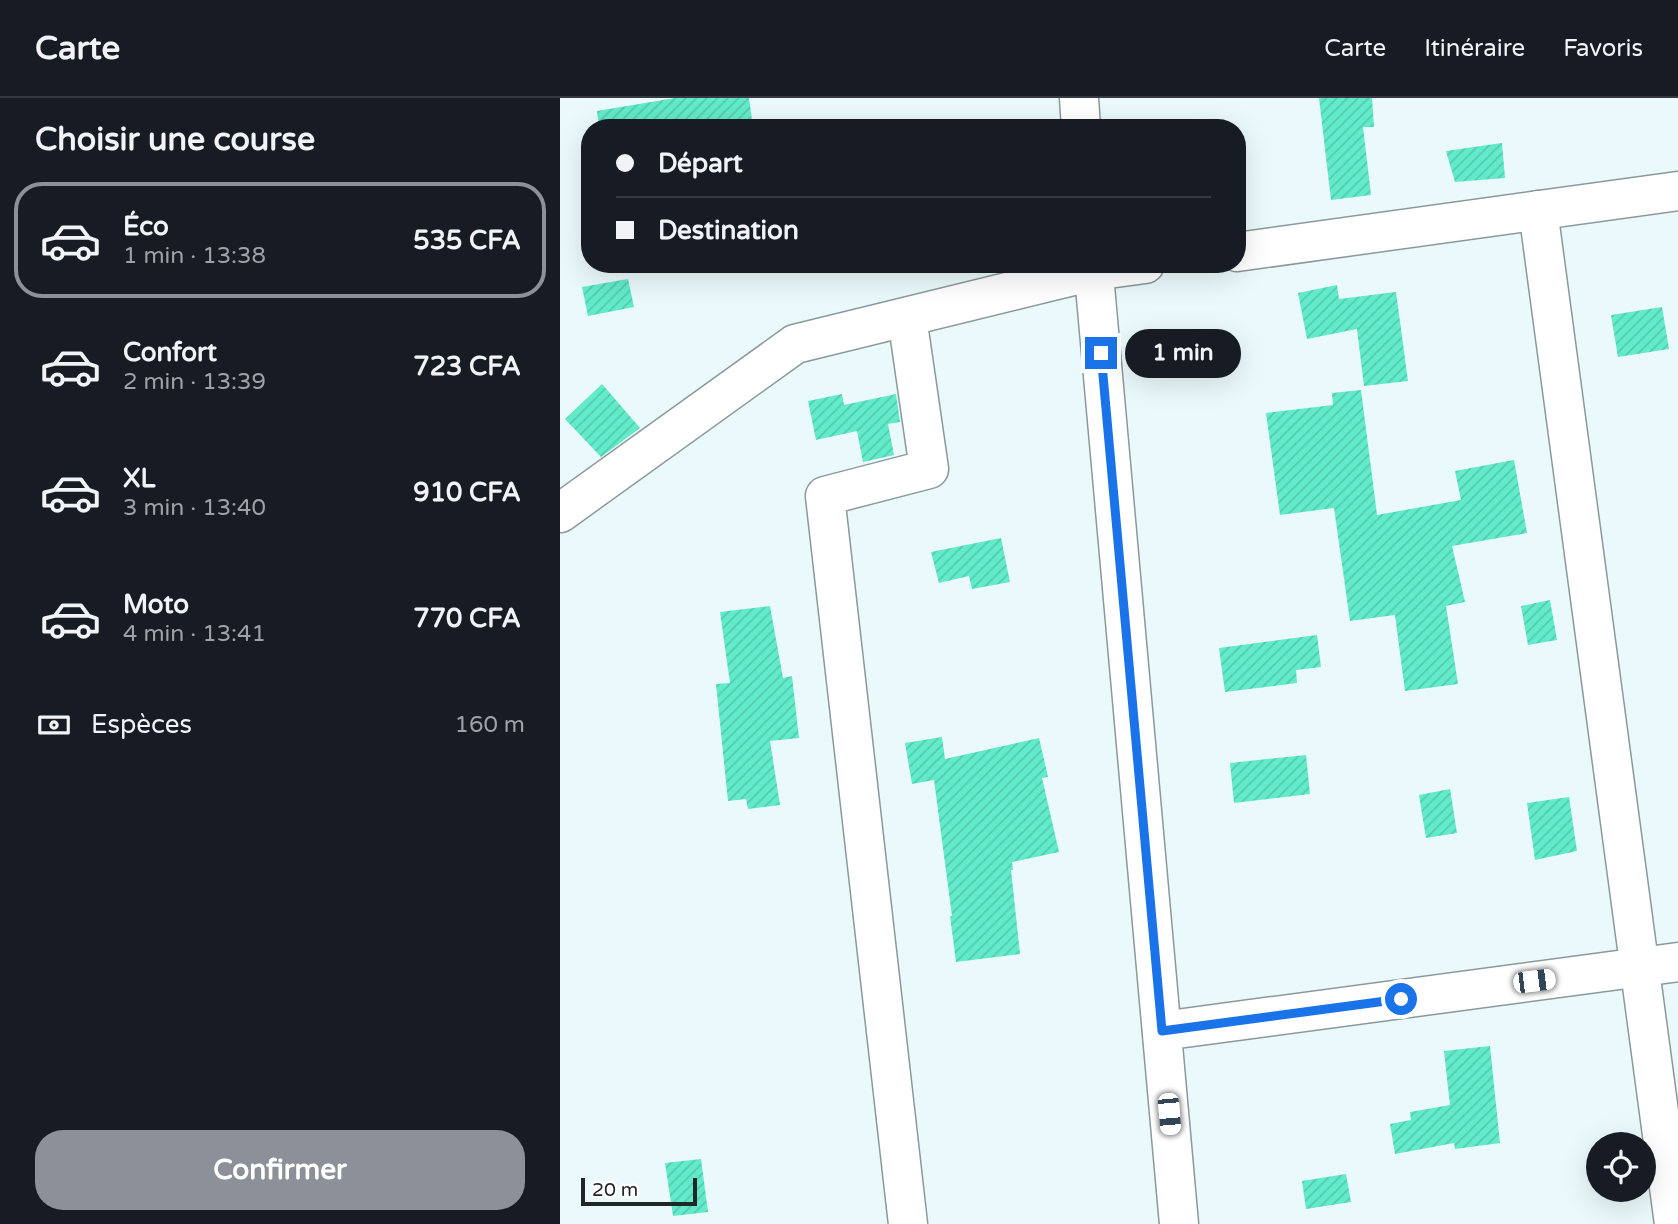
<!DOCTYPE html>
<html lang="fr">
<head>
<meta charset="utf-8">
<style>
	body { margin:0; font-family:"Varela Round",sans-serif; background:#20242c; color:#f1f3f6; height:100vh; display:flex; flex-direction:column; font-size:26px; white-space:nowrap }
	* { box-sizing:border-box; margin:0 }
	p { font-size:23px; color:#9ea1a6 }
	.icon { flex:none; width:38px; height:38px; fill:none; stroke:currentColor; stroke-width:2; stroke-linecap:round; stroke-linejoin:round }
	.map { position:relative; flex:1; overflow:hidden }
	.details { display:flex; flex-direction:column; background:#171b24; width:560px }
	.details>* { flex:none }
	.hud { position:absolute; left:21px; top:21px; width:665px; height:154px; border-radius:28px; box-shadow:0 7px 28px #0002; display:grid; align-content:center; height:154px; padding:0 35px; background:#171b24 }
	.tools { position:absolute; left:1026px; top:1034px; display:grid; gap:14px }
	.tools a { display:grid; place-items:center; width:70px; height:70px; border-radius:50%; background:#171b24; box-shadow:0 7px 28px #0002; font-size:35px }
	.scale { position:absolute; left:21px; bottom:18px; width:116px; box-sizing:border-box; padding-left:7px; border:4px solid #212727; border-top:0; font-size:19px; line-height:24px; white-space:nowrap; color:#212727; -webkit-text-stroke:5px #fff; paint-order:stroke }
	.end { position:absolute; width:32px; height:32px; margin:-16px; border:9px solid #1a73e8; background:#fff; box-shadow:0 0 0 4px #fff }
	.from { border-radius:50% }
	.bubble { position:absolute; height:49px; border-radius:24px; background:#171b24; box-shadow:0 7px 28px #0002; font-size:23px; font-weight:800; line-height:49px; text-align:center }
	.car { position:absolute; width:21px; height:42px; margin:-21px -10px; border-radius:9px; box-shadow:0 0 5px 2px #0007; background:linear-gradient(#fff 24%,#345 0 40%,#fff 0 76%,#345 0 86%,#fff 0) }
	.hud b { display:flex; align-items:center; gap:24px; height:66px; font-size:26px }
	.hud b+b { border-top:2px solid #363941 }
	.hud i { width:18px; height:18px; background:#f1f3f6 }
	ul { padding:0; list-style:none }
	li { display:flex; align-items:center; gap:21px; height:116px; margin:0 14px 10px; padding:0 21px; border:4px solid transparent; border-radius:28px }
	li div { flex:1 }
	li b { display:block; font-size:26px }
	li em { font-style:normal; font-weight:800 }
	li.current { border-color:#8c9099 }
	li>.icon { width:63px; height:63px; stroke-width:1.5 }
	h2 { padding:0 35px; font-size:32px; line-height:84px }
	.pay { display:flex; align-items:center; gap:18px; height:77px; padding:0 35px; font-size:26px }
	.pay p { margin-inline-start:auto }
	.cta { display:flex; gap:14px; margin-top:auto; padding:14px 35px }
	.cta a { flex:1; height:80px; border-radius:28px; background:#8c9099; color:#fff; font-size:28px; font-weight:800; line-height:80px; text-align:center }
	header { display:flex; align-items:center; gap:42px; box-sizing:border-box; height:98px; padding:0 35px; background:#171b24; border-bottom:2px solid #363941 }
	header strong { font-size:33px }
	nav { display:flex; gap:38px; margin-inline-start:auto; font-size:24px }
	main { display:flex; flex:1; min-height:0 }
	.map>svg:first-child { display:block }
	.building { fill:url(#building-hatch) }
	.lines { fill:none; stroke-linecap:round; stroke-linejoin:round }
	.minor-casing { stroke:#8a999a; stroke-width:41 }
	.minor { stroke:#fff; stroke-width:38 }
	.route { stroke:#1a73e8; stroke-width:9 }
</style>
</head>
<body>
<header>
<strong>Carte</strong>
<nav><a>Carte</a><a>Itinéraire</a><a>Favoris</a></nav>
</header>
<main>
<section class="details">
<h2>Choisir une course</h2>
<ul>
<li class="current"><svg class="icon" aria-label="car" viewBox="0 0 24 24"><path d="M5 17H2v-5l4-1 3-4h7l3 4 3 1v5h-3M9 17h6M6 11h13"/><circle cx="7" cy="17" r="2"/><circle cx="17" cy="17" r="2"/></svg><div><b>Éco</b><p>1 min · 13:38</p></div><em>535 CFA</em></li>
<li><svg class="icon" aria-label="car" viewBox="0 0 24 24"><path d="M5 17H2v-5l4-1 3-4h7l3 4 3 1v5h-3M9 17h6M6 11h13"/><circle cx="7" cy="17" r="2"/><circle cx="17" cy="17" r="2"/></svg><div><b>Confort</b><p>2 min · 13:39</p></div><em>723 CFA</em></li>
<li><svg class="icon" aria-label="car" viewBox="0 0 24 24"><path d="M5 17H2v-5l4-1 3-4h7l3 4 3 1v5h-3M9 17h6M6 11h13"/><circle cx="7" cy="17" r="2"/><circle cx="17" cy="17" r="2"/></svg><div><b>XL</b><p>3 min · 13:40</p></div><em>910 CFA</em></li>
<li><svg class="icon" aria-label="car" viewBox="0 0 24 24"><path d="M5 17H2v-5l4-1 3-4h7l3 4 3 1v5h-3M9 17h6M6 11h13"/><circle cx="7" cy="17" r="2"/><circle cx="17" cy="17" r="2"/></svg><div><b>Moto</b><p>4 min · 13:41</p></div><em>770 CFA</em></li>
</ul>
<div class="pay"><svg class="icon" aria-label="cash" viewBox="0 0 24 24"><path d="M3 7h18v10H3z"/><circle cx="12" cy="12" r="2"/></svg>Espèces<p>160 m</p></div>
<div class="cta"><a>Confirmer</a></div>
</section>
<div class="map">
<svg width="1118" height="1126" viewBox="0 0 1118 1126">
	<defs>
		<pattern id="building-hatch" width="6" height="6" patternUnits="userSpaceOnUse" patternTransform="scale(1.75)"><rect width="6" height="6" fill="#62ebca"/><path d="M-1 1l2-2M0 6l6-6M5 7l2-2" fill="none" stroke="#55caae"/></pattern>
	</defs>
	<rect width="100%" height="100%" fill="#eaf9fb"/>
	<g class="building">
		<polygon points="115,0 189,0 193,30 39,30 37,13"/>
		<polygon points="759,0 812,0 814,29 803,29 811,97 771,102"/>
		<polygon points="942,45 945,80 895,84 886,53"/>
		<polygon points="68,181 74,209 28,218 22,189"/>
		<polygon points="777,187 779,201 836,194 848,283 804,288 797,231 747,241 738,195"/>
		<polygon points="1102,209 1109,251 1058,259 1051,217"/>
		<polygon points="42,286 80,330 41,359 5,321"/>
		<polygon points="801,292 817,417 901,402 895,373 954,362 967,435 892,448 905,504 886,508 898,586 845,593 835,517 790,523 774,410 720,417 706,315 773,307 772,295"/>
		<polygon points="282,296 284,307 336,296 340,324 328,326 334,357 303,364 297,333 256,342 248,303"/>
		<polygon points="441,440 450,484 412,491 409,478 379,485 371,454"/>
		<polygon points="990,502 997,542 968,547 961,508"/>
		<polygon points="210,508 223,580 232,578 239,640 210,643 220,707 188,711 186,701 168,703 156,586 170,585 160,514"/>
		<polygon points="757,537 761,569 736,572 737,585 665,594 659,550"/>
		<polygon points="382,639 385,661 479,640 488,679 482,680 499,754 452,764 453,772 451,772 460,856 396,864 390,818 392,818 374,682 352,686 345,645"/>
		<polygon points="746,657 750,696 674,705 670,665"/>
		<polygon points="890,691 897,735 866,740 859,697"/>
		<polygon points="1009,699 1017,753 975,762 967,705"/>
		<polygon points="930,948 940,1045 895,1051 894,1045 835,1056 830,1026 851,1022 850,1014 890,1007 884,953"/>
		<polygon points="141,1061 148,1114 113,1118 105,1065"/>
		<polygon points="786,1076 791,1104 746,1111 742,1083"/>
	</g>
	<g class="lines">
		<defs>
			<g id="minor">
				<polyline points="519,0 521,30"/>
				<polyline points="978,112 1114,1126"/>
				<polyline points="677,154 1118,93"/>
				<polyline points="533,166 619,1126"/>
				<polyline points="347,219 369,371 265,398 348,1126"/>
				<polyline points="0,415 235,246 533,173 585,166"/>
				<polyline points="602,933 1118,864"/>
			</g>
		</defs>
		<use href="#minor" class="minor-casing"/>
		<use href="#minor" class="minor"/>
	</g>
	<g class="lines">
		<polyline class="route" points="541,255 602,933 841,901"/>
	</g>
</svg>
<div class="tools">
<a><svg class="icon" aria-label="locate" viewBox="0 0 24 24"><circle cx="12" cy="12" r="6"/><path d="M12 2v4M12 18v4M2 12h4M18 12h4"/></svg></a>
</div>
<div class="scale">20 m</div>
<i class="end from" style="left:841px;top:901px"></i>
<i class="end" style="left:541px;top:255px"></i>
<div class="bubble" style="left:565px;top:231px;width:116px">1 min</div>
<i class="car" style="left:974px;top:883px;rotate:83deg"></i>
<i class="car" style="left:609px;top:1016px;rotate:175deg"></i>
<div class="hud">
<b><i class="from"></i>Départ</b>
<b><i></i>Destination</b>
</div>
</div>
</main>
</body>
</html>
